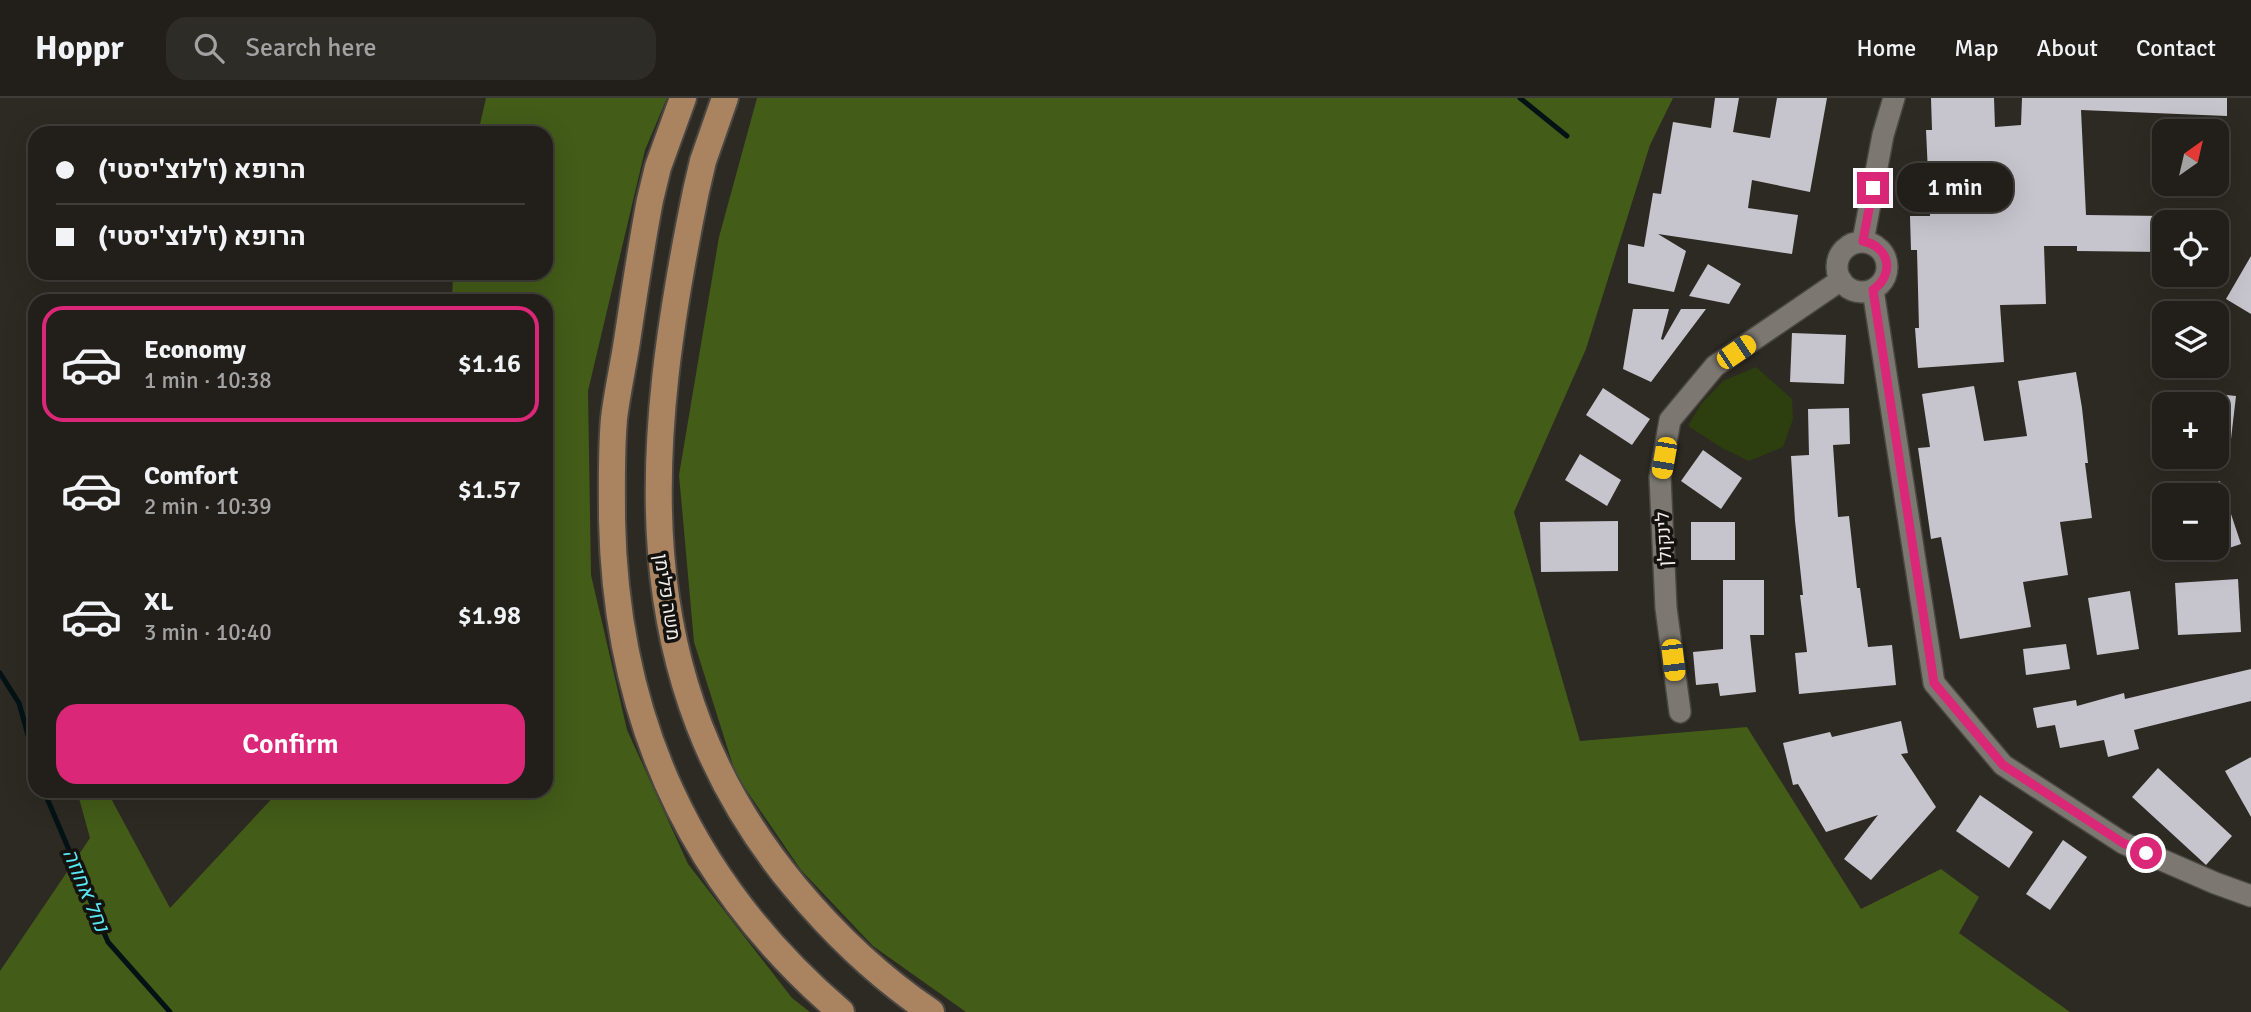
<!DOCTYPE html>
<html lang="en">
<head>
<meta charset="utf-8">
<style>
	body { margin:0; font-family:Signika,Heebo,sans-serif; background:#2e2c27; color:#f1f3f6; height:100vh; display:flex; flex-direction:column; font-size:26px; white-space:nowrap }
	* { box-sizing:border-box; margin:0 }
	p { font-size:23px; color:#a2a2a2 }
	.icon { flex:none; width:38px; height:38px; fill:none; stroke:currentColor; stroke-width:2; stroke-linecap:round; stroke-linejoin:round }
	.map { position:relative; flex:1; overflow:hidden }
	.side { position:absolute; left:28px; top:196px; width:525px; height:504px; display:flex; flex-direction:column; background:#221f1a; border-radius:21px; box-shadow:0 7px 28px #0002,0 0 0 2px #3f3d39 }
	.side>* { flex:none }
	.hud { position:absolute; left:28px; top:28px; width:525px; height:154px; border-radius:21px; box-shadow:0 7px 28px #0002,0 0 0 2px #3f3d39; display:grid; align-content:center; height:154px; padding:0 28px; background:#221f1a }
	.needle { width:46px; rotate:34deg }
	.tools { position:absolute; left:2152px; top:21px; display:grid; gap:14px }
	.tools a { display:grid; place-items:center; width:77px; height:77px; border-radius:14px; background:#221f1a; box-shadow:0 7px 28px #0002,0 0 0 2px #3f3d39; font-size:35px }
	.end { position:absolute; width:32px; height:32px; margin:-16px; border:9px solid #db2777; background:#fff; box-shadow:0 0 0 4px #fff }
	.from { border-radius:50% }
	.bubble { position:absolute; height:49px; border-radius:21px; background:#221f1a; box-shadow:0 7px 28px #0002,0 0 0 2px #3f3d39; font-size:23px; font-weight:600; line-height:49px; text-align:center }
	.car { position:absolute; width:21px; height:42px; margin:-21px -10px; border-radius:9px; box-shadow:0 0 5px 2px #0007; background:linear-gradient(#f5c518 24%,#345 0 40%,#f5c518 0 76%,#345 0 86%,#f5c518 0) }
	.hud b { display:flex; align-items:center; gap:24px; height:66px; font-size:26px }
	.hud b+b { border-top:2px solid #3f3d39 }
	.hud i { width:18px; height:18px; background:#f1f3f6 }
	ul { padding:12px 0 0; list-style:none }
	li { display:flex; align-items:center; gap:21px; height:116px; margin:0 14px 10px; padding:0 14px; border:4px solid transparent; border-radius:21px }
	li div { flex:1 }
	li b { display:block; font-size:26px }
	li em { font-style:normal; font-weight:600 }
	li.current { border-color:#db2777 }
	li>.icon { width:63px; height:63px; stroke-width:1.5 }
	.button { display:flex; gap:14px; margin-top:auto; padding:14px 28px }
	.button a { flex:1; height:80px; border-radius:21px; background:#db2777; color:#fff; font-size:28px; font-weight:600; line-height:80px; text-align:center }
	header { display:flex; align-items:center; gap:42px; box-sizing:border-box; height:98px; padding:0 35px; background:#221f1a; border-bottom:2px solid #3f3d39 }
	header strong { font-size:33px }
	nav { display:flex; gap:38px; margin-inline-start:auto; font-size:24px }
	.search { width:490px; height:63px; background:#2e2c27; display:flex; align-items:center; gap:18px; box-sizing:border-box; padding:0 24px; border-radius:21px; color:#a2a2a2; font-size:26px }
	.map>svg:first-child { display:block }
	.green { fill:#2d3f0f }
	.forest { fill:#435c18 }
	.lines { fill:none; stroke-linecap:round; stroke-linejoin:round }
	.stream { stroke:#031315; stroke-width:5 }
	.building { fill:#c6c5cd }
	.minor-casing { stroke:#4a4742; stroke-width:24 }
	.major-casing { stroke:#4a4742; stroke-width:30 }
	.minor { stroke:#7c7871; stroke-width:21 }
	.major { stroke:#aa8361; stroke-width:26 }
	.route { stroke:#db2777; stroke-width:9 }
	.labels { text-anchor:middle; stroke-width:7; stroke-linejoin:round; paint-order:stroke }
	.street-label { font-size:19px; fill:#f2efeb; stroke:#14120f }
	.water-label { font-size:21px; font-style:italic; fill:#58e8f5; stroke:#14120f }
</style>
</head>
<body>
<header>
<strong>Hoppr</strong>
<div class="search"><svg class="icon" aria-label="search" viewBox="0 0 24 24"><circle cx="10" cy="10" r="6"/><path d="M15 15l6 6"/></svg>Search here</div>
<nav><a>Home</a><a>Map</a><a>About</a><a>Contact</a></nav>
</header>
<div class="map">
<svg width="2251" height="914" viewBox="0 0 2251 914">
	<rect width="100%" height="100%" fill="#2d2923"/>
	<polygon class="green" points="1756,269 1792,301 1793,321 1783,349 1749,363 1722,350 1688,328 1701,306 1723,283"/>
	<g class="forest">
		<polygon points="486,0 667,0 645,52 588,293 591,477 627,632 688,766 792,900 810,914 0,914 0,873 90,740 77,693 107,693 170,810 279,693 546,693 546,203 452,203 453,175 546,175 546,35 478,35"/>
		<polygon points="757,0 1673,0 1650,47 1586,251 1514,414 1580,643 1747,629 1861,811 1941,771 1979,799 1959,835 2070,914 966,914 873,848 801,772 736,677 694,544 679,377 719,139"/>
	</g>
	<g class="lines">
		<g class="stream">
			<polyline points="1520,0 1567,38"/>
			<polyline points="0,575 19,605 35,662"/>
			<polyline points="44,693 108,844 170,914"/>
		</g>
	</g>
	<g class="building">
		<polygon points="1715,0 1739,0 1733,34 1770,40 1777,0 1827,0 1810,94 1752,82 1748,110 1798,117 1792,156 1658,136 1686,153 1674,194 1628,185 1628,146 1644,149 1653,95 1661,96 1673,24 1711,30"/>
		<polygon points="1931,0 1994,0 1995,29 2021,27 2022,0 2227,0 2227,18 2081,12 2086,117 2165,118 2165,154 2077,153 2077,148 2044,148 2046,206 2000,207 2004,264 1918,270 1915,230 1919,230 1917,152 1911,152 1910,118 1930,118 1926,32 1932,32"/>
		<polygon points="2251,158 2251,216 2226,201"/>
		<polygon points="1708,166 1741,186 1729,206 1689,198"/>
		<polygon points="1633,211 1669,211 1661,241 1663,242 1681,211 1706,211 1651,284 1623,271"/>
		<polygon points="1792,235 1846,237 1844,286 1790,284"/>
		<polygon points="2076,274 2082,310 2088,365 2085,365 2092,420 2060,424 2068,477 2023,484 2031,529 1960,541 1941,439 1931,441 1918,350 1930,349 1922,296 1974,288 1984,343 2027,338 2018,283"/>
		<polygon points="1603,290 1650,321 1632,347 1586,317"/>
		<polygon points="2217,296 2236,298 2231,341 2217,340"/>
		<polygon points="1849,310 1850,346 1833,347 1838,419 1849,418 1857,490 1860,490 1868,549 1892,547 1896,587 1799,596 1795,555 1807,554 1800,497 1803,497 1795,423 1791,358 1809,357 1808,311"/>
		<polygon points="1703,352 1742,380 1721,411 1681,383"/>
		<polygon points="1580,356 1621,382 1607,408 1565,382"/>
		<polygon points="2220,383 2241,446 2217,454 2217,384"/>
		<polygon points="1618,423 1618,473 1541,474 1540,424"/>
		<rect x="1691" y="424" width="44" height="38"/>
		<polygon points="2238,481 2241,534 2178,537 2175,485"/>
		<polygon points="1723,482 1764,482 1764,537 1750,537 1756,594 1720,598 1718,585 1696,587 1693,554 1723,551"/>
		<polygon points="2130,493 2139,551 2097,557 2088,500"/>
		<polygon points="2066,546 2070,571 2026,577 2023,551"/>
		<polygon points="2251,571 2251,603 2134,632 2139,651 2108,659 2104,642 2060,650 2055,627 2037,630 2033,610 2076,602 2077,608 2124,595 2125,601"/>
		<polygon points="1901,623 1908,655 1901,656 1936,709 1871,782 1844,761 1878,717 1826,734 1798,686 1793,687 1783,645 1830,634 1832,639"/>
		<polygon points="2251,659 2251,719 2225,673"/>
		<polygon points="2158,670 2232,738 2206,767 2132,699"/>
		<polygon points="1980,697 2033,734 2009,770 1956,733"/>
		<polygon points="2063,742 2087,759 2050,812 2026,796"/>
	</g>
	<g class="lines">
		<defs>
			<g id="minor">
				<polyline points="1863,143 1883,37 1894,0"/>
				<circle cx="1862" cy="169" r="25"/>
				<polyline points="1873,192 1934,585 2003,667 2123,745 2215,785 2251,798"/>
				<polyline points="1680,614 1666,510 1660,379 1670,322 1715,268 1841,182"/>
			</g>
			<g id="major">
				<path d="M683 0 658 69 650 102C641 149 634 196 627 243 623 269 617 295 614 321 611 355 612 389 612 422 616 620 689 784 841 914"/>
				<path d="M725 0 703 63 696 93C645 343 621 579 795 789 835 837 879 879 931 914"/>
			</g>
		</defs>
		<use href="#minor" class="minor-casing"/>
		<use href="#major" class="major-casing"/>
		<use href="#minor" class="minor"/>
		<use href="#major" class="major"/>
	</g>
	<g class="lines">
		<path class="route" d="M1873 90 1863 143C1890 149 1895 176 1873 192L1934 585 2003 667 2123 745 2146 755"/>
	</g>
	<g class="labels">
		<g class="street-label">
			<text transform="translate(1663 441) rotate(-93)" y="7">לינקולן</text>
			<text transform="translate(668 499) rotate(81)" y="7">משה פלימן</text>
		</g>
		<g class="water-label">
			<text transform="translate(86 792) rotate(67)" y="7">נחל אחוזה</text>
		</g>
	</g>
</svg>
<div class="tools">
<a><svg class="needle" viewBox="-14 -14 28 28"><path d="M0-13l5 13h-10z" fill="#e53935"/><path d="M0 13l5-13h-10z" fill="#a2a2a2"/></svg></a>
<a><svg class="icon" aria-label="locate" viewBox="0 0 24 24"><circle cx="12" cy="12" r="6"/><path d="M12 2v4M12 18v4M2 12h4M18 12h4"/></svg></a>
<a><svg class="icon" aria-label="layers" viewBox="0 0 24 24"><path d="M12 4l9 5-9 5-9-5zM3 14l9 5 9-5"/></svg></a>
<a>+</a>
<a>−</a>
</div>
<i class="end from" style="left:2146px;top:755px"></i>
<i class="end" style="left:1873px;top:90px"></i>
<div class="bubble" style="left:1897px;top:65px;width:116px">1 min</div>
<i class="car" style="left:1736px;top:254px;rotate:56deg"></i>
<i class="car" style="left:1664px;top:360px;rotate:190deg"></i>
<i class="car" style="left:1673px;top:562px;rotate:173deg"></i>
<div class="hud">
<b><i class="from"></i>הרופא (ז'לוצ'יסטי)</b>
<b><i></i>הרופא (ז'לוצ'יסטי)</b>
</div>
<section class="side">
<ul>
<li class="current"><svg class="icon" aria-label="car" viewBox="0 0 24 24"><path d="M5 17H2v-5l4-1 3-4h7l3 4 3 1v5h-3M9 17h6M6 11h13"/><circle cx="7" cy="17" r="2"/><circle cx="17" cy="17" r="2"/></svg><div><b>Economy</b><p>1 min · 10:38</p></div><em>$1.16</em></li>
<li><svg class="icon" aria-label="car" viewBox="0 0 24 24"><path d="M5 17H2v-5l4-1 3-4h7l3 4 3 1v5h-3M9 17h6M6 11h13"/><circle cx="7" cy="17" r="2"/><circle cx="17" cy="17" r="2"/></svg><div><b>Comfort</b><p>2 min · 10:39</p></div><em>$1.57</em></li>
<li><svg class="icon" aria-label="car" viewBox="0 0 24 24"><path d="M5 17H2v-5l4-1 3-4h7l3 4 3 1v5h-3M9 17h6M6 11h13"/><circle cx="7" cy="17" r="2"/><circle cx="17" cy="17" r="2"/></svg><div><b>XL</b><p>3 min · 10:40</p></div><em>$1.98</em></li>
</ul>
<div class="button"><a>Confirm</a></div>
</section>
</div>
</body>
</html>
